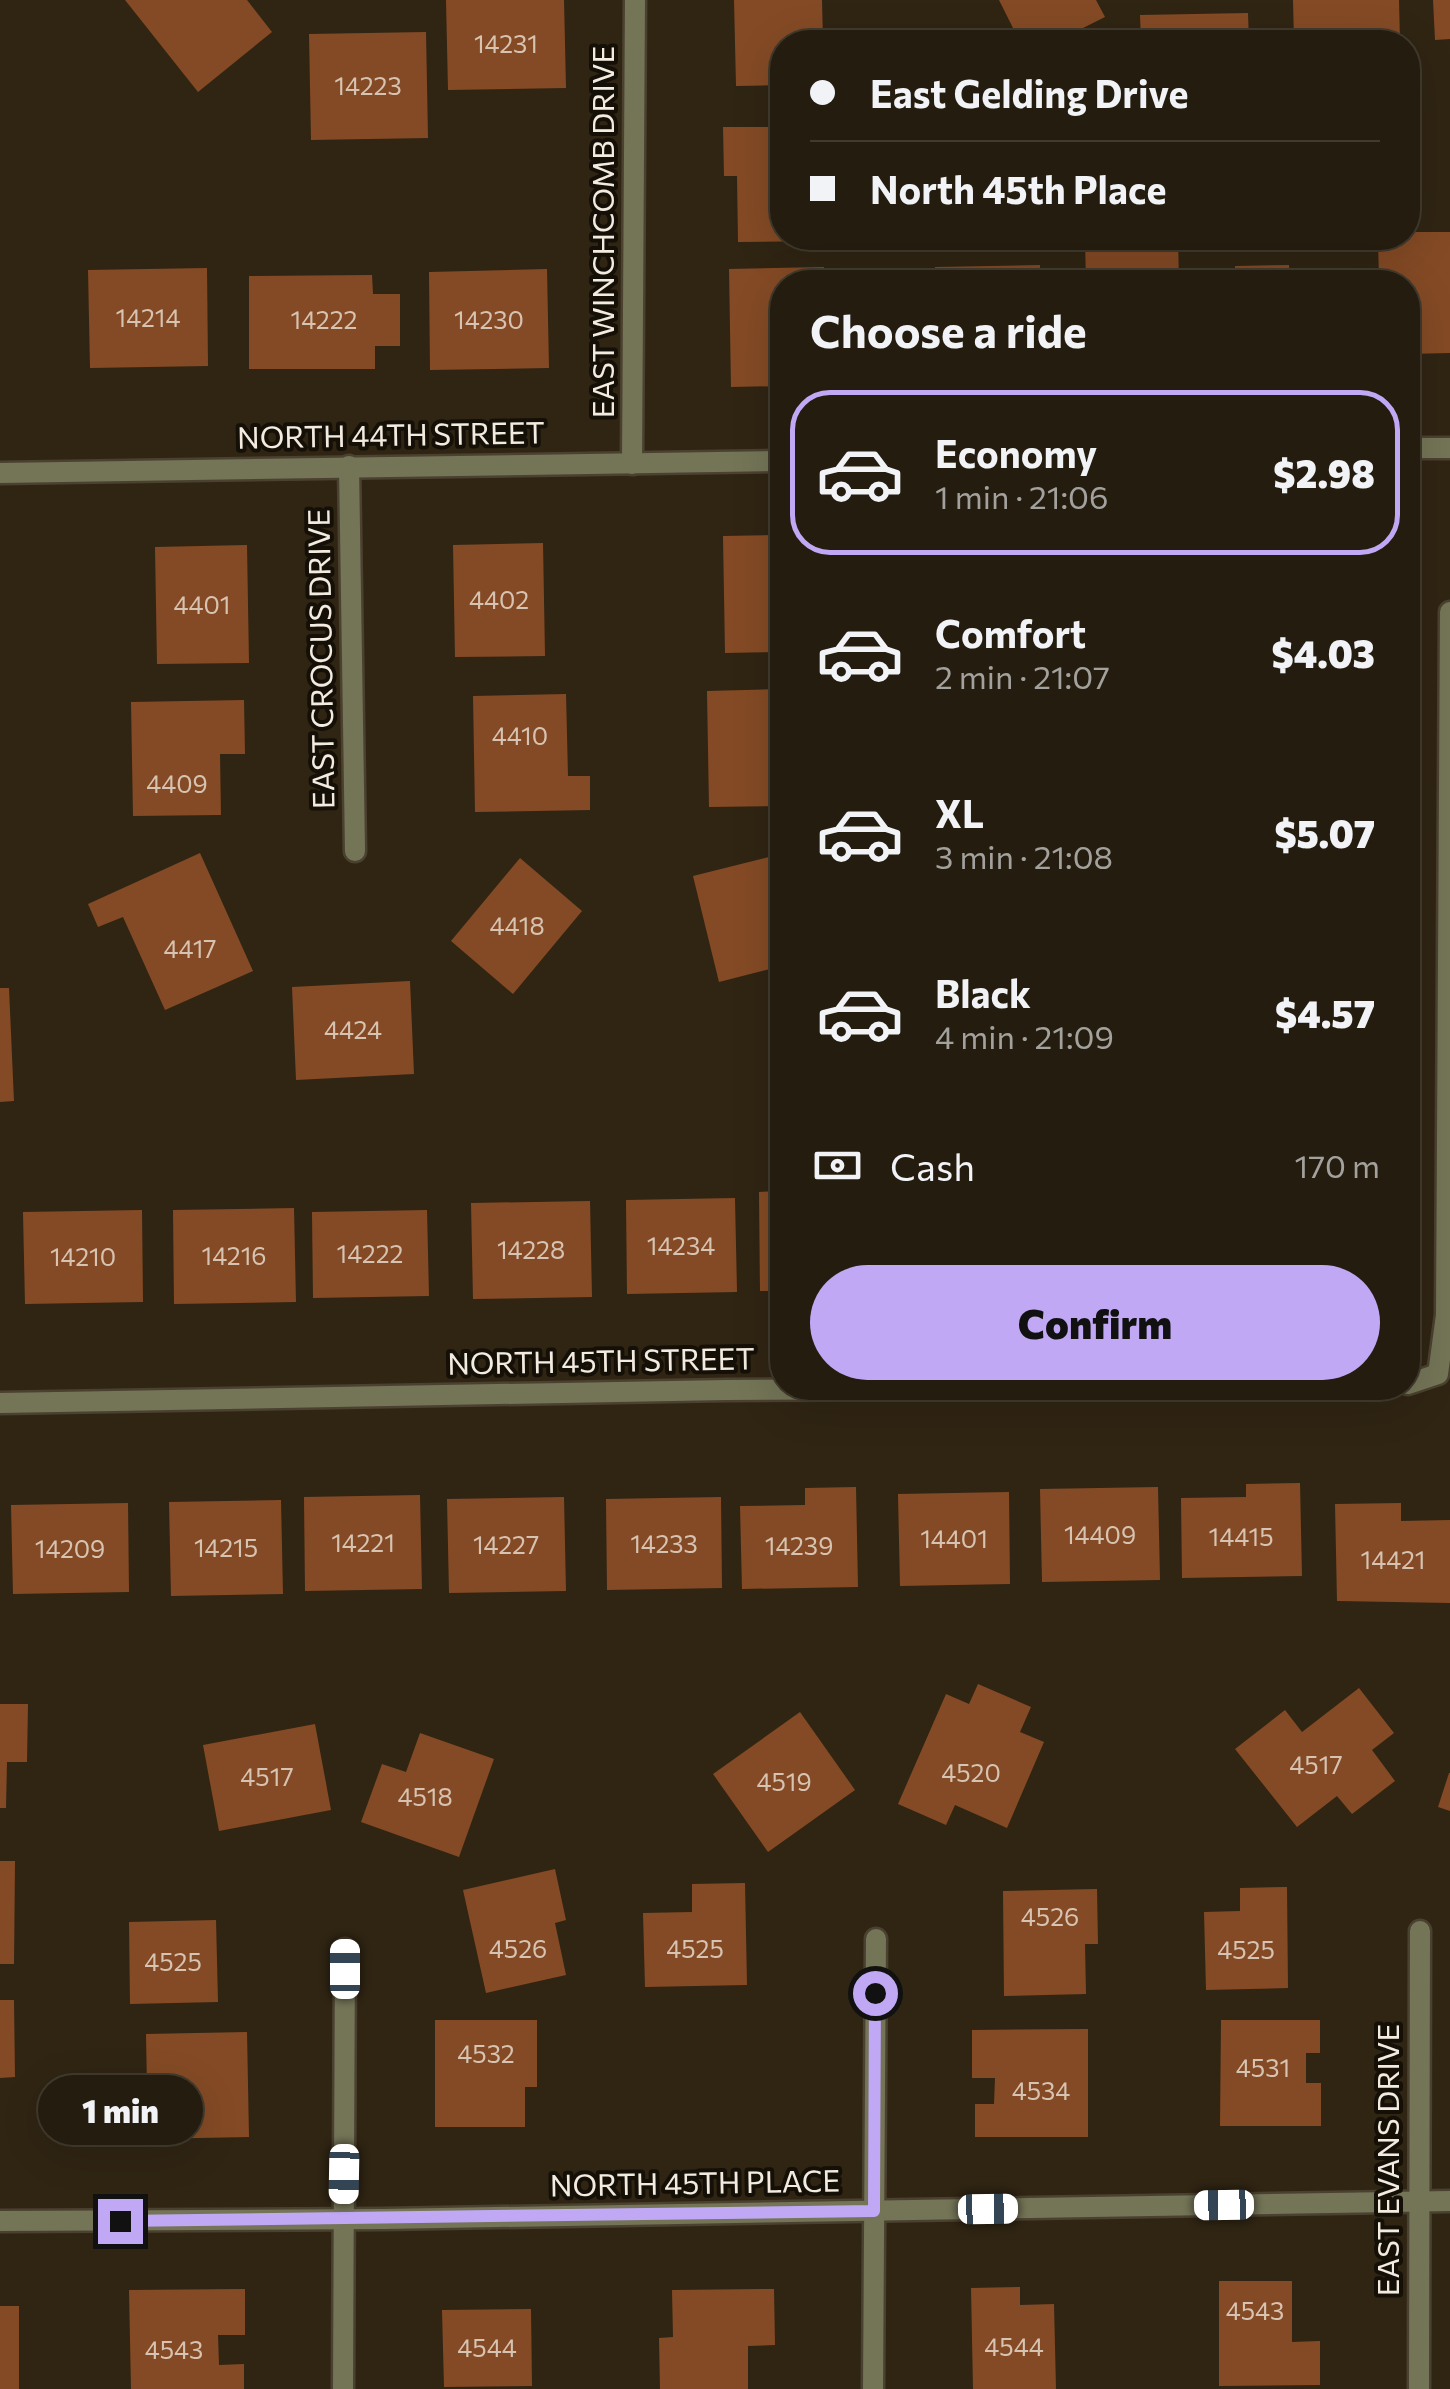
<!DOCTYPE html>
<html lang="en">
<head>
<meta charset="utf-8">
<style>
	body { margin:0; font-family:Commissioner,sans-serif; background:#30291c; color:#f1f3f6; height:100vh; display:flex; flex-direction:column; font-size:38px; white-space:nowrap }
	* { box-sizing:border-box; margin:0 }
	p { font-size:32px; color:#a3a19e }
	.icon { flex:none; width:55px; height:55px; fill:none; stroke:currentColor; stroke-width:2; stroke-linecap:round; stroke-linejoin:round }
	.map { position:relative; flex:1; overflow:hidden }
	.drawer { position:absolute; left:770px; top:270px; width:650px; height:1130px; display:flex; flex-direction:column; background:#241c0e; border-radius:40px; box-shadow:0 10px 40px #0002,0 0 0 2px #413a2e }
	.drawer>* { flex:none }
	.top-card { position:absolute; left:770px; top:30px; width:650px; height:220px; border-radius:40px; box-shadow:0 10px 40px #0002,0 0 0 2px #413a2e; display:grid; align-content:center; height:220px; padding:0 40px; background:#241c0e }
	.end { position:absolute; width:45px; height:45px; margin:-22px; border:12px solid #c0a8f4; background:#111; box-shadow:0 0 0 5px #111 }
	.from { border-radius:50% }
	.bubble { position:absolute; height:70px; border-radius:35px; background:#241c0e; box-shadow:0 10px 40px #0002,0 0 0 2px #413a2e; font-size:32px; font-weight:800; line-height:70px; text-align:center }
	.car { position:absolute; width:30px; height:60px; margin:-30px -15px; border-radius:12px; box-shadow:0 0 8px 2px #0007; background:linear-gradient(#fff 24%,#345 0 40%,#fff 0 76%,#345 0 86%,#fff 0) }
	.top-card b { display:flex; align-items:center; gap:35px; height:95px; font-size:38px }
	.top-card b+b { border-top:2px solid #413a2e }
	.top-card i { width:25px; height:25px; background:#f1f3f6 }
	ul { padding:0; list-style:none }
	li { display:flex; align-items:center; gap:30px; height:165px; margin:0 20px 15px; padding:0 20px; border:5px solid transparent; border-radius:40px }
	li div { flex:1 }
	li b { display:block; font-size:38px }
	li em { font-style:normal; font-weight:800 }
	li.active { border-color:#c0a8f4 }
	li>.icon { width:90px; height:90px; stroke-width:1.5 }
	h2 { padding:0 40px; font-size:45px; line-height:120px }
	.pay { display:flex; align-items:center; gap:25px; height:110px; padding:0 40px; font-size:38px }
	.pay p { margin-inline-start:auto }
	.primary-button { display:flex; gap:20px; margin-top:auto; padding:20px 40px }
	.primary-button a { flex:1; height:115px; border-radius:60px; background:#c0a8f4; color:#111; font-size:40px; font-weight:800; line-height:115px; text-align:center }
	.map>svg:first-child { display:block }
	.building { fill:#844a25 }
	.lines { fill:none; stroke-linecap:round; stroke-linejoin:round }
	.minor-casing { stroke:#4b4130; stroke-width:25 }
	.tertiary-casing { stroke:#4b4130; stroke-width:25 }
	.minor { stroke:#747457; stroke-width:20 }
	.tertiary { stroke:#747457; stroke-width:20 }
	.route { stroke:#c0a8f4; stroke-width:12 }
	.labels { text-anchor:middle; stroke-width:8; stroke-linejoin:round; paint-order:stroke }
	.number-label { font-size:25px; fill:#d7c3b1 }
	.street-label { font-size:30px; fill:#f3ebe0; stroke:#140f07 }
</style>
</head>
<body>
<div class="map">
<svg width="1450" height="2389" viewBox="0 0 1450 2389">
	<rect width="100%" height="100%" fill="#302513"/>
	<g class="building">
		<polygon points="125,0 247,0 272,32 198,92"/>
		<polygon points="446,0 564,0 566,88 448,90"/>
		<polygon points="734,0 822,0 823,42 782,42 782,85 736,86"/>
		<polygon points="999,0 1096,0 1105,17 1055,42 1020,42"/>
		<polygon points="1293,0 1399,0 1400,42 1294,42"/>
		<polygon points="1433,0 1450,0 1450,39 1435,40"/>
		<polygon points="1248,13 1249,42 1141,42 1140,15"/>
		<polygon points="426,32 428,138 311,140 309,34"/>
		<polygon points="723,127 782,127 782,238 821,238 821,241 738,242 737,176 724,176"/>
		<polygon points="1408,232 1450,232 1450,353 1408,354 1408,282 1379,282 1378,238 1408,238"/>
		<polygon points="1178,238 1179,282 1086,282 1085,240"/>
		<polygon points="1040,265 1040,282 935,282 935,267"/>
		<polygon points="1289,265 1290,282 1235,282 1235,266"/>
		<polygon points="824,267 824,282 782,282 782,386 731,387 729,269"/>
		<polygon points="207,268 208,366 90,368 88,270"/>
		<polygon points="547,269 549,368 430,370 429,272"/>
		<polygon points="372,275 373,294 400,294 400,346 375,346 375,369 249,369 249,276"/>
		<polygon points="782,535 782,652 725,653 723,536"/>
		<polygon points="543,543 545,656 455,657 453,545"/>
		<polygon points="247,545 249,663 157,664 155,547"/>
		<polygon points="782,689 782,806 709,807 707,691"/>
		<polygon points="566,694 568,776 590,776 590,810 475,812 473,696"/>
		<polygon points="244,700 245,754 220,754 221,815 133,816 131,702"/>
		<polygon points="200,853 253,971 165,1010 123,917 98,927 88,904"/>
		<polygon points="777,855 782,876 782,966 719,982 693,876"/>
		<polygon points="520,858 582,911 513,994 451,941"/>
		<polygon points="410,981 414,1074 296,1080 292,987"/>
		<polygon points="0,988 9,988 14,1101 0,1102"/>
		<polygon points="782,1191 782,1291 760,1291 759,1192"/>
		<polygon points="735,1198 737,1292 627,1294 626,1200"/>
		<polygon points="590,1201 592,1297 473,1299 471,1203"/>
		<polygon points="294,1208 296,1302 174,1304 173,1210"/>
		<polygon points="142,1210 143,1302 25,1304 23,1212"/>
		<polygon points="427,1210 429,1296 313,1298 312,1212"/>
		<polygon points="1300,1483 1302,1576 1182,1578 1181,1498 1246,1497 1246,1484"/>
		<polygon points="856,1487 858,1587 742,1589 740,1506 805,1505 805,1488"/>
		<polygon points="1158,1487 1160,1580 1042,1582 1040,1489"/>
		<polygon points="1009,1492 1010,1584 900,1586 898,1494"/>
		<polygon points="420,1495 422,1589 305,1591 304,1497"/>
		<polygon points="564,1497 566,1591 449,1593 447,1499"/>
		<polygon points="721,1497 722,1588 607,1590 606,1499"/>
		<polygon points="281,1500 283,1594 171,1596 169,1502"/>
		<polygon points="128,1503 129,1592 13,1594 11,1505"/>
		<polygon points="1401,1503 1401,1521 1450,1520 1450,1603 1337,1601 1335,1504"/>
		<polygon points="978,1684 1031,1707 1020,1732 1044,1742 1007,1828 955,1805 946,1825 898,1804 946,1694 969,1704"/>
		<polygon points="1359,1688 1394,1733 1372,1750 1395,1781 1352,1814 1337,1796 1297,1827 1235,1749 1285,1710 1302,1732"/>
		<polygon points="0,1704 28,1704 27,1762 7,1762 6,1808 0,1808"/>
		<polygon points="800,1712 855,1790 768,1852 713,1774"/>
		<polygon points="315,1724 331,1810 219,1831 203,1745"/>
		<polygon points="420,1733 494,1759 459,1857 361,1822 382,1764 406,1772"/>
		<polygon points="1449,1773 1450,1773 1450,1811 1438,1807"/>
		<polygon points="0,1861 15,1861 14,1964 0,1964"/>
		<polygon points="555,1869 566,1920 555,1923 566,1975 486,1993 463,1890"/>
		<polygon points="745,1883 747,1985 645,1987 643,1913 692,1912 692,1884"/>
		<polygon points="1287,1887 1288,1988 1206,1990 1204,1912 1240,1911 1240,1888"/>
		<polygon points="1097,1889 1098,1944 1085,1944 1086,1994 1004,1996 1003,1891"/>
		<polygon points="216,1920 218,2002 130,2004 129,1922"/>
		<polygon points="0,2000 14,2000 15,2077 0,2078"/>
		<polygon points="435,2020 537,2020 537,2087 525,2087 525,2127 435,2127"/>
		<polygon points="1221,2020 1320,2020 1320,2053 1306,2053 1306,2083 1321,2083 1321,2126 1220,2126"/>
		<polygon points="1088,2029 1088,2137 975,2137 975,2104 994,2104 995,2078 972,2078 972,2030"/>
		<polygon points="247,2032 249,2137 148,2139 146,2034"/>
		<polygon points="1219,2281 1292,2281 1292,2342 1320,2341 1320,2385 1219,2386"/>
		<polygon points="1020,2287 1020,2305 1054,2304 1056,2389 973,2389 971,2288"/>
		<polygon points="245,2289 245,2335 218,2335 219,2365 244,2364 244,2389 131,2389 129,2290"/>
		<polygon points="774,2289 775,2345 748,2346 748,2389 660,2389 659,2338 673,2337 672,2290"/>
		<rect x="0" y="2306" width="19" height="83"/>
		<polygon points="531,2309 532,2386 444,2387 442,2310"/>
	</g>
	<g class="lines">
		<defs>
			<g id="minor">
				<polyline points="632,464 635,0"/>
				<polyline points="349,466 355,851"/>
				<polyline points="1408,1384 1438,1374 1446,1315 1450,612"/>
				<polyline points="0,1403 726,1390 1203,1388"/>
				<polyline points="0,2221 384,2219 1450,2201"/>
				<polyline points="343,2389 345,1949"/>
				<polyline points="873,2389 876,1939"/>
				<polyline points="1419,2389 1420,1931"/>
			</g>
			<g id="tertiary">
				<polyline points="1408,448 1450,448"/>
				<polyline points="0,473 782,461"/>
			</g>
		</defs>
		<use href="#minor" class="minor-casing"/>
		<use href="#tertiary" class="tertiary-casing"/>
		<use href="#minor" class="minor"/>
		<use href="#tertiary" class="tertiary"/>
	</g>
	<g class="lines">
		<polyline class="route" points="120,2221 874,2211 875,1993"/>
	</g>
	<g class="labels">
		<g class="number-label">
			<text x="506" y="53">14231</text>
			<text x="368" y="95">14223</text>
			<text x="148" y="327">14214</text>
			<text x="324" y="329">14222</text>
			<text x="489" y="329">14230</text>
			<text x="499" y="609">4402</text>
			<text x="202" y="614">4401</text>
			<text x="520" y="745">4410</text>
			<text x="177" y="793">4409</text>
			<text x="517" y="935">4418</text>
			<text x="190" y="958">4417</text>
			<text x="353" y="1039">4424</text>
			<text x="681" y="1255">14234</text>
			<text x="531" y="1259">14228</text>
			<text x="370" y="1263">14222</text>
			<text x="234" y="1265">14216</text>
			<text x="83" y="1266">14210</text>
			<text x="1100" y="1544">14409</text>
			<text x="1241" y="1546">14415</text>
			<text x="954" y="1548">14401</text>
			<text x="363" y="1552">14221</text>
			<text x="664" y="1553">14233</text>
			<text x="506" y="1554">14227</text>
			<text x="799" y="1555">14239</text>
			<text x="226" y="1557">14215</text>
			<text x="70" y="1558">14209</text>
			<text x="1393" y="1569">14421</text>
			<text x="1316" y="1774">4517</text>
			<text x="971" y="1782">4520</text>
			<text x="267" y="1786">4517</text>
			<text x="784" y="1791">4519</text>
			<text x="425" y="1806">4518</text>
			<text x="1050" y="1926">4526</text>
			<text x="518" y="1958">4526</text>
			<text x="695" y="1958">4525</text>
			<text x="1246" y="1959">4525</text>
			<text x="173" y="1971">4525</text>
			<text x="486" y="2063">4532</text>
			<text x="1263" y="2077">4531</text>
			<text x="1041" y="2100">4534</text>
			<text x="1255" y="2320">4543</text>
			<text x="1014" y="2356">4544</text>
			<text x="487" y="2357">4544</text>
			<text x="174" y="2359">4543</text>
		</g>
		<g class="street-label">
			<text transform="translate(604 232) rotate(-90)" y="10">EAST WINCHCOMB DRIVE</text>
			<text transform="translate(391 436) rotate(-1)" y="10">NORTH 44TH STREET</text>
			<text transform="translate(322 659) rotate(-91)" y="10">EAST CROCUS DRIVE</text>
			<text transform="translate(601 1362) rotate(-1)" y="10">NORTH 45TH STREET</text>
			<text transform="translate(1389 2160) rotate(-90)" y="10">EAST EVANS DRIVE</text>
			<text transform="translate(695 2184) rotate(-1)" y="10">NORTH 45TH PLACE</text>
		</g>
	</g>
</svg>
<i class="end from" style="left:875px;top:1993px"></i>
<i class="end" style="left:120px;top:2221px"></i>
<div class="bubble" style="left:38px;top:2075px;width:165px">1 min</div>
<i class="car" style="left:345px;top:1969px;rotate:0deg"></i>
<i class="car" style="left:344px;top:2174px;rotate:181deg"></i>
<i class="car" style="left:1224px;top:2205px;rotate:269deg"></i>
<i class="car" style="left:988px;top:2209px;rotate:89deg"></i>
<div class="top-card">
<b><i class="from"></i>East Gelding Drive</b>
<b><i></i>North 45th Place</b>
</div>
<section class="drawer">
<h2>Choose a ride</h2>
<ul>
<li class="active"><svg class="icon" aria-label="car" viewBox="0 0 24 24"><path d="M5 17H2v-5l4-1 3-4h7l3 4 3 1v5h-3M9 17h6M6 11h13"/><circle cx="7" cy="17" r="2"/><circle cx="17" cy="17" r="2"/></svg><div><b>Economy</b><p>1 min · 21:06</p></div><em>$2.98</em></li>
<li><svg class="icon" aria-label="car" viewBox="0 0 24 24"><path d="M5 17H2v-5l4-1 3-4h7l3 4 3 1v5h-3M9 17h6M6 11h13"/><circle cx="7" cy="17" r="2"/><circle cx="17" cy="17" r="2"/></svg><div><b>Comfort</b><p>2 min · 21:07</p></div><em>$4.03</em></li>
<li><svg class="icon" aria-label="car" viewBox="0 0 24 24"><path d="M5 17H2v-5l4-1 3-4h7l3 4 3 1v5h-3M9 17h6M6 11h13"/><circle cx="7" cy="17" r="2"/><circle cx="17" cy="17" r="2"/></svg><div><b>XL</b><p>3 min · 21:08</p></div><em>$5.07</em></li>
<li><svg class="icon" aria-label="car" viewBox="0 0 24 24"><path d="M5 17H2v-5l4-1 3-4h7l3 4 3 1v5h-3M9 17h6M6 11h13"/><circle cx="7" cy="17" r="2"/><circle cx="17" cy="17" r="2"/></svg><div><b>Black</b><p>4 min · 21:09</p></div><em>$4.57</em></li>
</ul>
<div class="pay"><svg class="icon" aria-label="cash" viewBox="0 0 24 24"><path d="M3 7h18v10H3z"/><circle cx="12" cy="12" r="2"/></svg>Cash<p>170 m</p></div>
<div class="primary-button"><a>Confirm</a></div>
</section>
</div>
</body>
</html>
